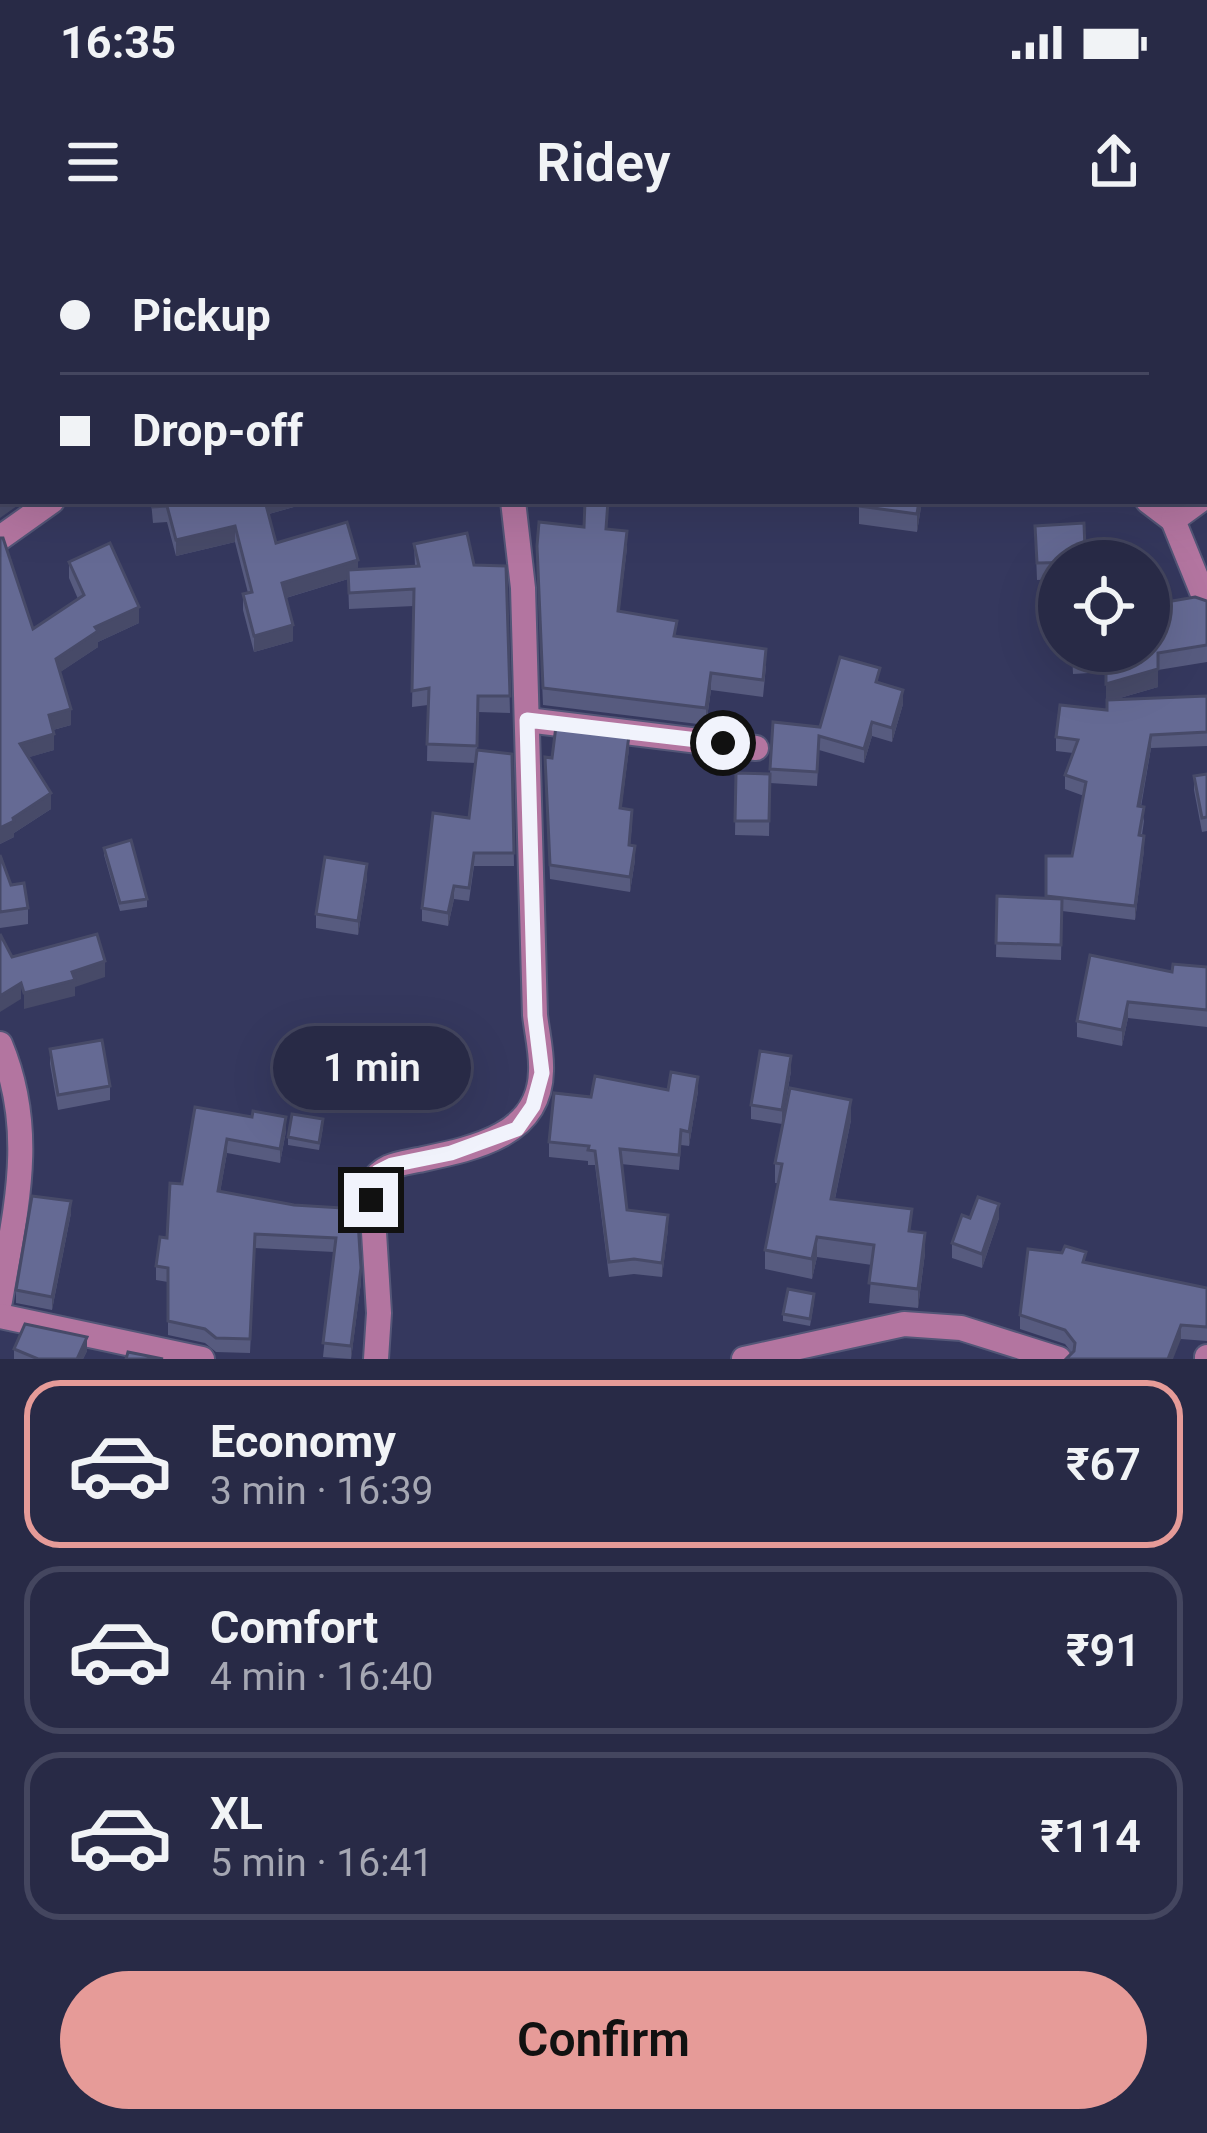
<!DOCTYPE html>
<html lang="en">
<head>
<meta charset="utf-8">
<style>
	body { margin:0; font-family:Roboto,sans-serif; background:#343651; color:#f1f3f6; height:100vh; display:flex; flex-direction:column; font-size:45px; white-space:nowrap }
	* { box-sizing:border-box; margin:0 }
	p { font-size:39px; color:#a5a7b3 }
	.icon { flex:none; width:66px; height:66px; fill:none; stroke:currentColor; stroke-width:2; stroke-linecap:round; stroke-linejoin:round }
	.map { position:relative; height:1119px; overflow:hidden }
	.drawer { display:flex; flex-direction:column; background:#282a46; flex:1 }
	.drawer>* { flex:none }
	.guide { position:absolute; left:0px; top:0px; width:1209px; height:264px; box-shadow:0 12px 48px #0002,0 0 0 3px #44465f; display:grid; align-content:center; height:264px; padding:0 60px; background:#282a46 }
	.controls { position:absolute; left:1038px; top:300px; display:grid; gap:24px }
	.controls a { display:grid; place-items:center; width:132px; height:132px; border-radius:50%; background:#282a46; box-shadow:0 12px 48px #0002,0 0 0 3px #44465f; font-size:60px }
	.end { position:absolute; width:54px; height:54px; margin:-27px; border:15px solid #f1f3fc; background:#111; box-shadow:0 0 0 6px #111 }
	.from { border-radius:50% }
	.bubble { position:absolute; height:84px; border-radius:42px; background:#282a46; box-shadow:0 12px 48px #0002,0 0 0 3px #44465f; font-size:39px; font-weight:600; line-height:84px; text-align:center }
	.guide b { display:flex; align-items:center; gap:42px; height:114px; font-size:45px }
	.guide b+b { border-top:3px solid #44465f }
	.guide i { width:30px; height:30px; background:#f1f3f6 }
	ul { padding:21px 0 0; list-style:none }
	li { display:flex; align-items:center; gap:36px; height:168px; margin:0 24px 18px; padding:0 36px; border:6px solid #44465f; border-radius:36px }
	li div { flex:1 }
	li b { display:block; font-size:45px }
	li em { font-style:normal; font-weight:600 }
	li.current { border-color:#e69b98 }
	li>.icon { width:108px; height:108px; stroke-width:1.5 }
	.cta { display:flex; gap:24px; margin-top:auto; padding:24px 60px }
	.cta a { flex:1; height:138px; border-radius:72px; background:#e69b98; color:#111; font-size:48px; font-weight:600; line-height:138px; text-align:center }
	.status { display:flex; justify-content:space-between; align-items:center; height:84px; padding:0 60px; background:#282a46; direction:ltr }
	.status svg { height:33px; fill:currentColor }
	header { display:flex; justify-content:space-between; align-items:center; height:156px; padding:0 60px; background:#282a46; font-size:54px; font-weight:600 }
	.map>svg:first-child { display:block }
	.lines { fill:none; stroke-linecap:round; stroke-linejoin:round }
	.minor-casing { stroke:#535677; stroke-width:28 }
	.minor { stroke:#b375a0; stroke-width:24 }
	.wall { fill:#575b7f }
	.shaded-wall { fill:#474a68 }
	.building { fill:#656a94; stroke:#474a68; stroke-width:3 }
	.route { stroke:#f1f3fc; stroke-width:15 }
</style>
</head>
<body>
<div class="status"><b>16:35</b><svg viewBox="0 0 49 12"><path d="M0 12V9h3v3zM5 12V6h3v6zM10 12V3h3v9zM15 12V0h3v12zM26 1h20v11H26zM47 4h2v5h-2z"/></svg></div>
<header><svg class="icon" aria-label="menu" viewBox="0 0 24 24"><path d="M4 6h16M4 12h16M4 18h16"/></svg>Ridey<svg class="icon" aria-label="share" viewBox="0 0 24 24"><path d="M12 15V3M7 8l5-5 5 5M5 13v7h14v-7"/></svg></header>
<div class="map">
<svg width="1207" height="1119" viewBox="0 0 1207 1119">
	<rect width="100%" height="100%" fill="#35385e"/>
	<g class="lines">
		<defs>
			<g id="minor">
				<polyline points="161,0 162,3"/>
				<polyline points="346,3 346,0"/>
				<polyline points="1148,261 1173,280"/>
				<polyline points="1199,261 1173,280 1207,364"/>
				<polyline points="0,298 52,261"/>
				<polyline points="527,480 756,508"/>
				<path d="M0 804C37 892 15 971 0 1061"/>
				<polyline points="0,1076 202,1119"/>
				<path d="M376 1119 379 1073 371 944C382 925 398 924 418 920 471 909 540 897 541 831 542 813 537 793 535 775L523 348 513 261"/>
				<polyline points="744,1119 904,1084 961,1088 1059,1119"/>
				<polyline points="1207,1119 1207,1117"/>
			</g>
		</defs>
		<use href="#minor" class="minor-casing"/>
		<use href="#minor" class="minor"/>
	</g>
	<g class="wall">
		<polygon points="151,261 315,261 269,274 276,303 358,329 415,326 414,304 474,325 506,326 510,473 478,472 477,510 512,514 514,626 474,626 469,661 454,659 448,686 422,681 422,668 469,578 476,523 427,521 428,465 412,467 414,366 349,369 348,339 286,358 293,401 254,412 243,370 243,354 248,353 235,302 176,316 167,282 153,283"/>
		<polygon points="922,261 917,292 859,284 859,266"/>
		<polygon points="1035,286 1085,310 1059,321 1059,339 1037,340"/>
		<polygon points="607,289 627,308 619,371 677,397 766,426 763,457 711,450 706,485 543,465 537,322"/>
		<polygon points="0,298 33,389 78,359 69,338 69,322 139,383 98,402 98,407 60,432 71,485 53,490 54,510 29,517 51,569 14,593 14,597 0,604"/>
		<polygon points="1207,361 1207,422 1158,430 1158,447 1113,460 1207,456 1207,506 1151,508 1141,567 1144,581 1142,595 1144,610 1135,680 1062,671 1061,720 996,717 997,656 1046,658 1046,616 1072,616 1084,556 1065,549 1065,535 1073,513 1056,511 1056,497 1107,470 1106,432 1073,434 1072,411"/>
		<polygon points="879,443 903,464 892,502 872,496 864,523 819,510 817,546 770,543 769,596 735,595 736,533 770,534 773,482 820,487"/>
		<polygon points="629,509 621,569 632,584 630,605 635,620 630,652 550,639 545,517"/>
		<polygon points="1207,534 1207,591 1202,592 1194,550 1194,536"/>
		<polygon points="104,608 147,659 147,667 120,671 104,615"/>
		<polygon points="0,615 11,645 28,668 28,684 0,688"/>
		<polygon points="367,638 358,695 316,688 316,674"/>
		<polygon points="1207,727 1207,787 1128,778 1122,806 1077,797 1077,781 1172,732"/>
		<polygon points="50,809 110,846 110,860 58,870 50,824"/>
		<polygon points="791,831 782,884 751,879 751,865"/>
		<polygon points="668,850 698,851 689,906 681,905 679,930 621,924 627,970 668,989 662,1037 634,1034 609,1037 595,925 588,925 588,921 549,917 549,902 591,857"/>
		<polygon points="195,867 286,891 280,923 227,913 220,952 294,965 342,968 361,1042 351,1119 323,1117 334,1012 255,1008 250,1113 216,1112 205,1103 168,1095 168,1042 156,1040 156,1026 167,998 182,944"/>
		<polygon points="851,880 835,959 912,991 925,1013 918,1068 869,1063 872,1025 817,1017 812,1039 765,1029 765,1010 779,943 775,943 775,923"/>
		<polygon points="323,887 319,910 288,905 288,897"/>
		<polygon points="71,973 52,1070 16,1063 16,1050"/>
		<polygon points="970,978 999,978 982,1028 952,1018 952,1003"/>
		<polygon points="1086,1022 1207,1048 1207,1101 1181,1099 1072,1113 1065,1104 1020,1089 1020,1075"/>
		<polygon points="814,1062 810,1086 783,1081 783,1074"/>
		<polygon points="14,1109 87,1111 83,1119 14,1119"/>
	</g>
	<g class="shaded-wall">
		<polygon points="3,260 3,261 24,261 0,278 0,262"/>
		<polygon points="265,261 315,261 265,275"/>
		<polygon points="919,261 922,261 917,292 917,274"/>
		<polygon points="235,286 235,302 176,316 176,300"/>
		<polygon points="627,291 627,308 618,388 618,371"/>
		<polygon points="358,320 358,336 282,359 282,343"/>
		<polygon points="139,367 139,383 98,402 98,407 56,435 56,419 95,387"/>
		<polygon points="293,385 293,401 254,412 254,396"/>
		<polygon points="1158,429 1158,447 1106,462 1106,444"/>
		<polygon points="711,433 711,450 706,485 706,468"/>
		<polygon points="903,450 903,464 892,502 892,488"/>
		<polygon points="71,469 71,485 49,491 49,475"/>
		<polygon points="872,482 872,496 864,523 864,509"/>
		<polygon points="54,494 54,510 20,520 20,504"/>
		<polygon points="629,495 629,509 620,583 620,568"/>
		<polygon points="1151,495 1151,508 1138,580 1138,566"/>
		<polygon points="51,553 51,569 14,593 14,597 0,604 0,588"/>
		<polygon points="1144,596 1144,610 1135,680 1135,666"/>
		<polygon points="635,606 635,620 630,652 630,637"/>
		<polygon points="367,624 367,638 358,695 358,681"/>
		<polygon points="454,646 454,659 448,686 448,673"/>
		<polygon points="105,721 105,737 75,747 75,756 24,769 24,753 72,732"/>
		<polygon points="21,743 21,759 0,772 0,756"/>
		<polygon points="1128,762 1128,778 1122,806 1122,790"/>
		<polygon points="791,816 791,831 782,884 782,870"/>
		<polygon points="698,837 698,851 689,906 689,892"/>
		<polygon points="851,860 851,880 831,978 831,959"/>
		<polygon points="286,877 286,891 280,923 280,909"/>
		<polygon points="227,899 227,913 218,965 218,951"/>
		<polygon points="71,961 71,973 52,1070 52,1057"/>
		<polygon points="999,964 999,978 982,1028 982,1014"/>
		<polygon points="668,975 668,989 662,1037 662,1023"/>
		<polygon points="925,993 925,1013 918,1068 918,1049"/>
		<polygon points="817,997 817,1017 812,1039 812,1019"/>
		<polygon points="361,1028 361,1042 351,1119 351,1106"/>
		<polygon points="1181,1085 1181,1099 1173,1119 1168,1119"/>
		<polygon points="87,1097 87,1111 83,1119 77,1119"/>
	</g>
	<g class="building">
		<polygon points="235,0 324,0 323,3 235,3"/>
		<polygon points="393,0 433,0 432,3 393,3"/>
		<polygon points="551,0 628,0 628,3 564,3"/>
		<rect x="681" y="0" width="83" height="3"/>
		<rect x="890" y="0" width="233" height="3"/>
		<polygon points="1206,130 1207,131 1207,201 1206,200"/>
		<polygon points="3,209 3,260 0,262 0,210"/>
		<polygon points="152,261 265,261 276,303 347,282 358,320 282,343 293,385 254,396 243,354 252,352 235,286 176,300 167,266 153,267"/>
		<polygon points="585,261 608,261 606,289 627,291 618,371 677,381 674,396 766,409 763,440 711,433 706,468 543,448 537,306 539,282 584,287"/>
		<polygon points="860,261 919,261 917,274 859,266"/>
		<polygon points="1084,283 1085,310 1135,308 1136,321 1037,323 1035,286"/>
		<polygon points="467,293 474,325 506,326 510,456 478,456 477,506 427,504 429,448 412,451 414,349 349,353 348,330 419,326 414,304"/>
		<polygon points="0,298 3,298 33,389 84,355 69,322 110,303 139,367 95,387 98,391 56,419 71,469 49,475 54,494 20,504 51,553 13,578 14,581 0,588"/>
		<polygon points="1195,357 1207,361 1207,405 1158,413 1158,429 1106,444 1106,415 1073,416 1073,411 1149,411 1149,365"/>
		<polygon points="840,417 880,428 876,442 903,450 892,488 872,482 864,509 819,496 817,532 770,529 773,482 820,487"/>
		<polygon points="1207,456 1207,492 1151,495 1138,566 1144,567 1139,595 1144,596 1135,666 1046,656 1046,616 1072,616 1086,542 1065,535 1078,500 1056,497 1060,465 1107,470 1107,460"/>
		<polygon points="556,486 629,495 620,568 632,570 629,605 635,606 630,637 550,625 545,517 552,518"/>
		<polygon points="477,510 512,514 514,613 474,613 469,648 454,646 448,673 422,668 433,573 469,578"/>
		<polygon points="736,533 770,534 769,581 735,581"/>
		<polygon points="1207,534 1207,577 1202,578 1194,536"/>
		<polygon points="131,600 147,659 120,663 104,608"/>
		<polygon points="0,615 11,645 24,643 28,668 0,672"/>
		<polygon points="325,617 367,624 358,681 316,674"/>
		<polygon points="997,656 1062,659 1061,705 996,703"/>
		<polygon points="0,694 12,717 97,694 105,721 72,732 75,740 24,753 21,743 0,756"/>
		<polygon points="1090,715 1172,732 1173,724 1207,727 1207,770 1128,762 1122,790 1077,781"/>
		<polygon points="102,800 110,846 58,855 50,809"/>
		<polygon points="760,811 791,816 782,870 751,865"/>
		<polygon points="671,832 698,837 689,892 681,890 679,915 620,909 627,970 668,975 662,1023 634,1019 609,1022 595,911 588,910 589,906 549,902 554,853 591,857 595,836 668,850"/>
		<polygon points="790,848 851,860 831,959 912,969 909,991 925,993 918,1049 869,1043 874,1005 817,997 812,1019 765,1010 782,924 775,923"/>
		<polygon points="195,867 252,877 253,871 286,877 280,909 227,899 218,951 294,965 342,968 347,934 355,935 361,1028 351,1106 323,1103 336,998 255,994 250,1099 216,1098 205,1089 168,1081 168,1028 156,1026 160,997 167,998 170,943 182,944"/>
		<polygon points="292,874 323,879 319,903 288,897"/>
		<polygon points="32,956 71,961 52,1057 16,1050"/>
		<polygon points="978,957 999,964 982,1014 952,1003 962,975 970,978"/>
		<polygon points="1065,1006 1086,1012 1083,1022 1207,1048 1207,1087 1181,1085 1168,1119 1066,1119 1074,1111 1075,1103 1065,1090 1020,1075 1028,1009 1062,1013"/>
		<polygon points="788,1049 814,1054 810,1079 783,1074"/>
		<polygon points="25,1084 87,1097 77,1119 38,1119 14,1109"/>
		<polygon points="128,1112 163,1119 126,1119"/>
	</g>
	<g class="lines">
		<polyline class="route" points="371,960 371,944 378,932 392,925 451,913 517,889 533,866 542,833 535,776 527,480 723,503"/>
	</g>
</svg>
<div class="controls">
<a><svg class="icon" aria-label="locate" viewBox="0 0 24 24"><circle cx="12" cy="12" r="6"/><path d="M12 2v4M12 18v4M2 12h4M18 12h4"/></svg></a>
</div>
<i class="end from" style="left:723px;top:503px"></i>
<i class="end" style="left:371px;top:960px"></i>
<div class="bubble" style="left:273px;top:786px;width:198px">1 min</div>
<div class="guide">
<b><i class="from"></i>Pickup</b>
<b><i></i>Drop-off</b>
</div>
</div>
<section class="drawer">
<ul>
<li class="current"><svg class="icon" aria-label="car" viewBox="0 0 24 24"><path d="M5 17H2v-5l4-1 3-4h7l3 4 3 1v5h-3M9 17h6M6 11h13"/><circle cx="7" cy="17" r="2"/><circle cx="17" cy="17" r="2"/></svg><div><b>Economy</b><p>3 min · 16:39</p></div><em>₹67</em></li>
<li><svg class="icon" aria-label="car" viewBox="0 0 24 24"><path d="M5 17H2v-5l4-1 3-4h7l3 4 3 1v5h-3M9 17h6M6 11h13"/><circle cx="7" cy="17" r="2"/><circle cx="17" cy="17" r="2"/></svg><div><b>Comfort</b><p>4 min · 16:40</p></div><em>₹91</em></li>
<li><svg class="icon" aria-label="car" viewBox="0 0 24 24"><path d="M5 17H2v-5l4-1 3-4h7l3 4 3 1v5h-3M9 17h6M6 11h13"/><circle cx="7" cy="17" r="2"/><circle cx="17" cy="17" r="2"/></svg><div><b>XL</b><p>5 min · 16:41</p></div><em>₹114</em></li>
</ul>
<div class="cta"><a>Confirm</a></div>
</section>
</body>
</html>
